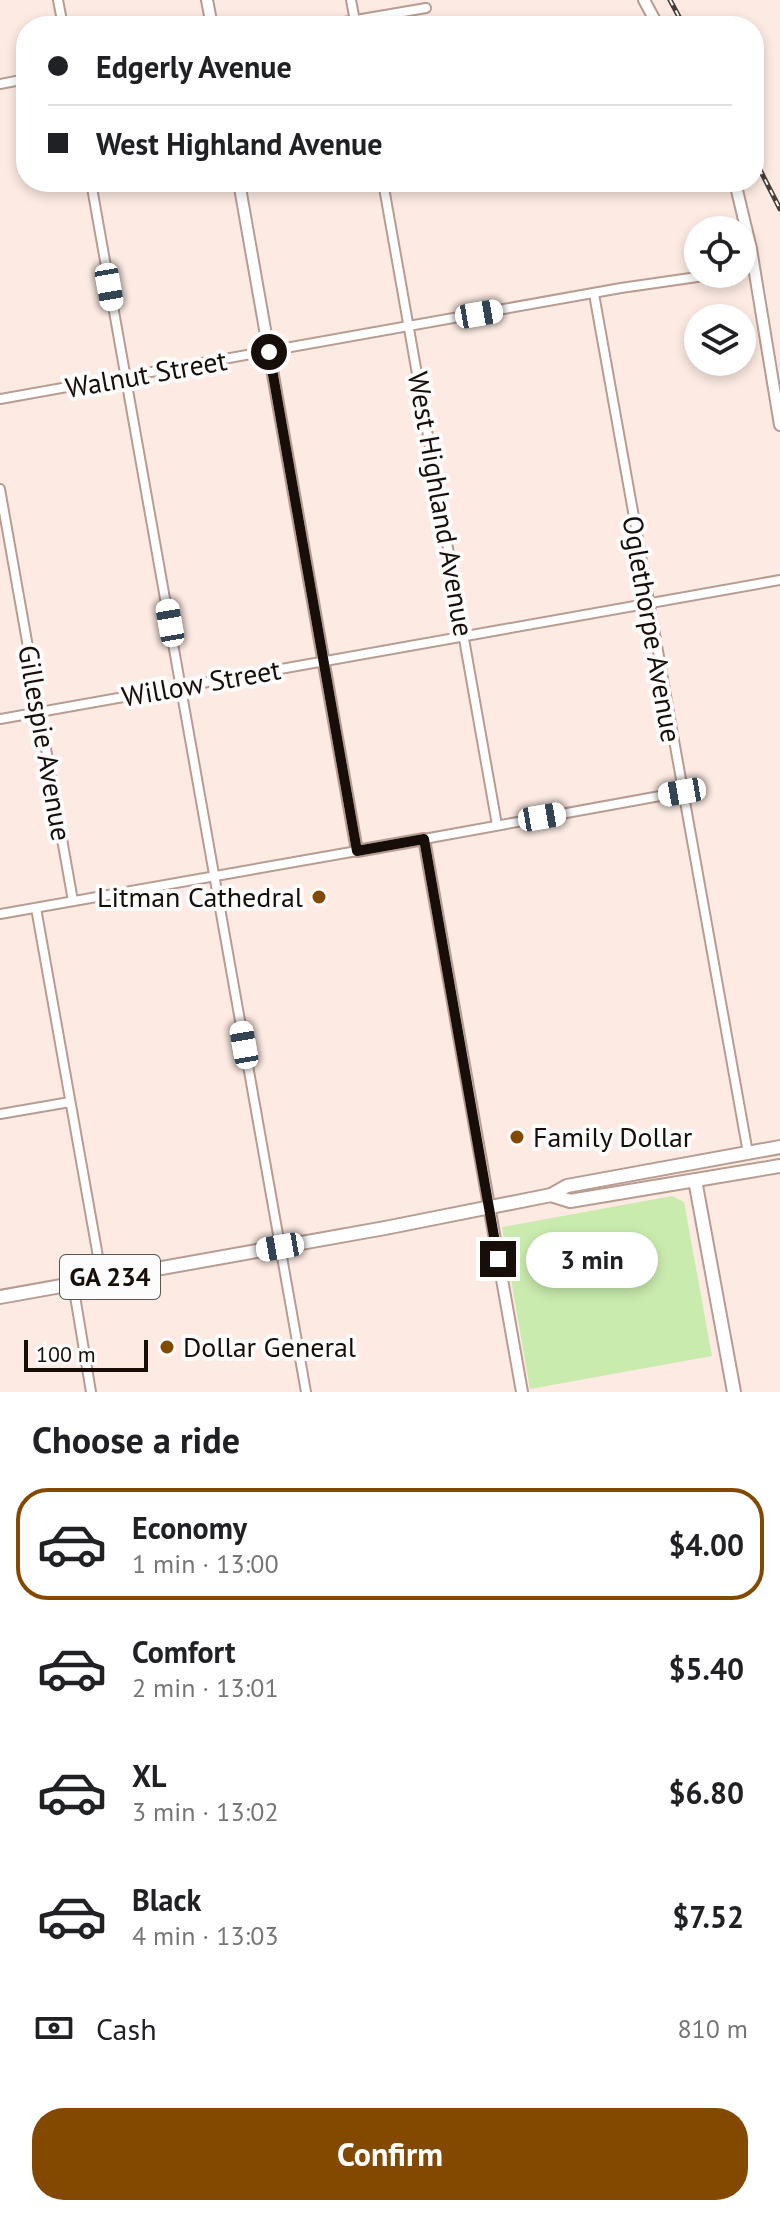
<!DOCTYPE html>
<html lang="en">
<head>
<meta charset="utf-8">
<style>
	body { margin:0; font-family:"PT Sans",sans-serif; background:#f2f2f2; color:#202124; height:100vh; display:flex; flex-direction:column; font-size:30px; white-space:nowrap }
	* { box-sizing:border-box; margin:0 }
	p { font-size:26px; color:#757577 }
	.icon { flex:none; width:44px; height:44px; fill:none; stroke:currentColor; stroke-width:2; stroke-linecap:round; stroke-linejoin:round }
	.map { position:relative; height:1392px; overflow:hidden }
	.sheet { display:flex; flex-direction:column; background:#fff; flex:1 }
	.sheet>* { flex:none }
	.hud { position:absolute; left:16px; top:16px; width:748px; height:176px; border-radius:32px; box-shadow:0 4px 12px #0003; display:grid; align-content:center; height:176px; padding:0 32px; background:#fff }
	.tools { position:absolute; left:684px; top:216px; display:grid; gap:16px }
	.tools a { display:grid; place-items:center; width:72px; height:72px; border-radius:50%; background:#fff; box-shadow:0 4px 12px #0003; font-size:40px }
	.scale { position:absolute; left:24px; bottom:20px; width:124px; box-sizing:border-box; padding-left:8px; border:4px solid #170e0a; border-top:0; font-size:22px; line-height:28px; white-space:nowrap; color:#170e0a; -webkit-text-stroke:6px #fbfcfb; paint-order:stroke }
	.end { position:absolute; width:36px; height:36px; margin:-18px; border:10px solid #170e0a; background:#fff; box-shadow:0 0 0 4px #fff }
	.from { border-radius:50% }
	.bubble { position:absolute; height:56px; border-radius:28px; background:#fff; box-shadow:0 4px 12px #0003; font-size:26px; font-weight:600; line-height:56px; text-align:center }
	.car { position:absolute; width:24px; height:48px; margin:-24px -12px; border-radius:10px; box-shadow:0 0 6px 2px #0007; background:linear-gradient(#fff 24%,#345 0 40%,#fff 0 76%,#345 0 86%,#fff 0) }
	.hud b { display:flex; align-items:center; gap:28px; height:76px; font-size:30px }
	.hud b+b { border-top:2px solid #e0e0e0 }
	.hud i { width:20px; height:20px; background:#202124 }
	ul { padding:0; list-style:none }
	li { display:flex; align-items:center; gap:24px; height:112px; margin:0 16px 12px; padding:0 16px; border:4px solid transparent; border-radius:32px }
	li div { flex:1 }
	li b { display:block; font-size:30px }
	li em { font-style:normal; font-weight:600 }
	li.on { border-color:#844900 }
	li>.icon { width:72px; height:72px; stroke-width:1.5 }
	h2 { padding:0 32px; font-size:36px; line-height:96px }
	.pay { display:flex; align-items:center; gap:20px; height:88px; padding:0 32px; font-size:30px }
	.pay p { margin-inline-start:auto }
	.cta { display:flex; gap:16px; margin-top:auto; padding:16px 32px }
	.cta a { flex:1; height:92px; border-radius:32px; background:#844900; color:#fff; font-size:32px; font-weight:600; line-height:92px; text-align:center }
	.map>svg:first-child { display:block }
	.green { fill:#caebae }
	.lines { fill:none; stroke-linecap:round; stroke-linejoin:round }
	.minor-casing { stroke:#b89c92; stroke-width:12 }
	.tertiary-casing { stroke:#b89c92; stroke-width:14 }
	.primary-casing { stroke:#b89c92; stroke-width:16 }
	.minor { stroke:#fff; stroke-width:8 }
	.tertiary { stroke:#fff; stroke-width:10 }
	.primary { stroke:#fff; stroke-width:12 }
	.rail-casing { stroke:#473c37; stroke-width:5 }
	.rail { stroke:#fbfcfb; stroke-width:2; stroke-dasharray:6; stroke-linecap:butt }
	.route { stroke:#170e0a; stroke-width:10 }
	.poi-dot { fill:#844900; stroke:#fbfcfb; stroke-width:3 }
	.labels { text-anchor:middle; stroke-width:8; stroke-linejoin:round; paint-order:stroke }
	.shield { fill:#fbfcfb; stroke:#5b5552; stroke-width:2 }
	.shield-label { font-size:26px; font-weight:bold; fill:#170e0a }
	.street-label { font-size:28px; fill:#170e0a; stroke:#fbfcfb }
	.poi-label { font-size:28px; fill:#170e0a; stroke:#fbfcfb; text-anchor:start }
</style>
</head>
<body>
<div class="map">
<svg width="780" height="1392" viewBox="0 0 780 1392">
	<rect width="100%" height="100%" fill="#fceae3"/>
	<polygon class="green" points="672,1196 684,1202 712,1356 530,1389 502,1227"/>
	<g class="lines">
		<defs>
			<g id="minor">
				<polyline points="58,0 63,26"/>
				<polyline points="351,0 356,26"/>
				<polyline points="321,26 426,8"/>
				<polyline points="0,84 26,79"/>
				<polyline points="91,182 306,1392"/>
				<polyline points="383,182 497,825"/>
				<polyline points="594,294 748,1153"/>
				<polyline points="0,399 621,288 718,274"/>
				<polyline points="0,489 73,901"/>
				<path d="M0 719C260 671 520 624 780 580"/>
				<polyline points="424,839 682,792"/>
				<polyline points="36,908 102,1279"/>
				<polyline points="0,914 357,851"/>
				<polyline points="0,1114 70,1102"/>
				<polyline points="73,1284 91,1392"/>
			</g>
			<g id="tertiary">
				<polyline points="207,0 212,26"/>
				<polyline points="644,0 658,26"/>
				<polyline points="239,182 357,851 424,839 522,1392"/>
				<polyline points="735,182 751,249 780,425"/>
			</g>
			<g id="primary">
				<polyline points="695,1180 734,1392"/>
				<polyline points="551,1195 570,1201 780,1166"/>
				<polyline points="0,1297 385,1228 551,1195 567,1186 780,1147"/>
			</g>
		</defs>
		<use href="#minor" class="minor-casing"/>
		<use href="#tertiary" class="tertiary-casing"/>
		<use href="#primary" class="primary-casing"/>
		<use href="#minor" class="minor"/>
		<use href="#tertiary" class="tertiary"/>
		<use href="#primary" class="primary"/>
		<defs>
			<g id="rail">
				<polyline points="670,0 684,26"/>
				<polyline points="754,158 780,209"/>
			</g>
		</defs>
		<use href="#rail" class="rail-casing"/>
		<use href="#rail" class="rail"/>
	</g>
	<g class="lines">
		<polyline class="route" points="269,352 357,851 424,839 498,1259"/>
	</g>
	<g class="poi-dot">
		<circle cx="319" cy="897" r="8"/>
		<circle cx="517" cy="1137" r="8"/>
		<circle cx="167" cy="1347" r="8"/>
	</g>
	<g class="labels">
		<rect class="shield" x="60" y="1255" width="100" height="44" rx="6"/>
		<g class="shield-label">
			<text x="110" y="1286">GA 234</text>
		</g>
		<g class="street-label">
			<text transform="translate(146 374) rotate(-10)" y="10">Walnut Street</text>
			<text transform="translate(441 504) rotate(80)" y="10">West Highland Avenue</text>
			<text transform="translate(652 629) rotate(80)" y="10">Oglethorpe Avenue</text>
			<text transform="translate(201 683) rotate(-10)" y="10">Willow Street</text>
			<text transform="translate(45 743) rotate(80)" y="10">Gillespie Avenue</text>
		</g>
		<g class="poi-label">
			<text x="303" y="907" text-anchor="end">Litman Cathedral</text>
			<text x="533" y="1147">Family Dollar</text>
			<text x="183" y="1357">Dollar General</text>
		</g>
	</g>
</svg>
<div class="tools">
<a><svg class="icon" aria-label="locate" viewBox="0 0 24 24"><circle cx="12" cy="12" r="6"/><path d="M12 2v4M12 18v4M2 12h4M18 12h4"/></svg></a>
<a><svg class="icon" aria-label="layers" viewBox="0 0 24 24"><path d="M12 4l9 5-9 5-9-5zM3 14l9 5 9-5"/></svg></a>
</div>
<div class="scale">100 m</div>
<i class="end from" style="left:269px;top:352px"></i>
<i class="end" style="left:498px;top:1259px"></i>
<div class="bubble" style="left:526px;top:1232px;width:132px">3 min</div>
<i class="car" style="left:109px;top:287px;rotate:170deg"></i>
<i class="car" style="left:479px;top:314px;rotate:80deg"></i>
<i class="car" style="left:170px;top:623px;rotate:350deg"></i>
<i class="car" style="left:682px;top:792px;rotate:260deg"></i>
<i class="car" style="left:542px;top:817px;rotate:80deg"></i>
<i class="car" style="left:244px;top:1045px;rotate:350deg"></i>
<i class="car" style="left:280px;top:1247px;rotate:260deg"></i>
<div class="hud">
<b><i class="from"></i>Edgerly Avenue</b>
<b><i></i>West Highland Avenue</b>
</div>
</div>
<section class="sheet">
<h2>Choose a ride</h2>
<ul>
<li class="on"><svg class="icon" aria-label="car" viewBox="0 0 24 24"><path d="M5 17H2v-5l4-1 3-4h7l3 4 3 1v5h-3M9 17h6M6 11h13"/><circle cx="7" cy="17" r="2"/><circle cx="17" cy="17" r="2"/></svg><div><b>Economy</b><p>1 min · 13:00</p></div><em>$4.00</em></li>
<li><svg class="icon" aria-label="car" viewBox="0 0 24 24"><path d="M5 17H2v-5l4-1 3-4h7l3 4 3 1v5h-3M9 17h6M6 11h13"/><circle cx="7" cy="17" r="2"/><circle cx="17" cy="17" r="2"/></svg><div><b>Comfort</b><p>2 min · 13:01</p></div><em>$5.40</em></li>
<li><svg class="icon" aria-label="car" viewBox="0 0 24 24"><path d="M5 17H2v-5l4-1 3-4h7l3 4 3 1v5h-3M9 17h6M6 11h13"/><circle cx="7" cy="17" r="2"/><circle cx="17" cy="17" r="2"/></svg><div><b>XL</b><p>3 min · 13:02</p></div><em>$6.80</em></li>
<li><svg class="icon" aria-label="car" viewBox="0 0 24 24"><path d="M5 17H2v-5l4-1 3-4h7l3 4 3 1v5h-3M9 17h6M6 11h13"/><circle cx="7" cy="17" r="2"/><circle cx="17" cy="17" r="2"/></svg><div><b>Black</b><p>4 min · 13:03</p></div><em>$7.52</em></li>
</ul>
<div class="pay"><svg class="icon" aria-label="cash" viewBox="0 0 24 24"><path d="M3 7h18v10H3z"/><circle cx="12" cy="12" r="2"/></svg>Cash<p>810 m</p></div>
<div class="cta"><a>Confirm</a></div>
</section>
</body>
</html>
